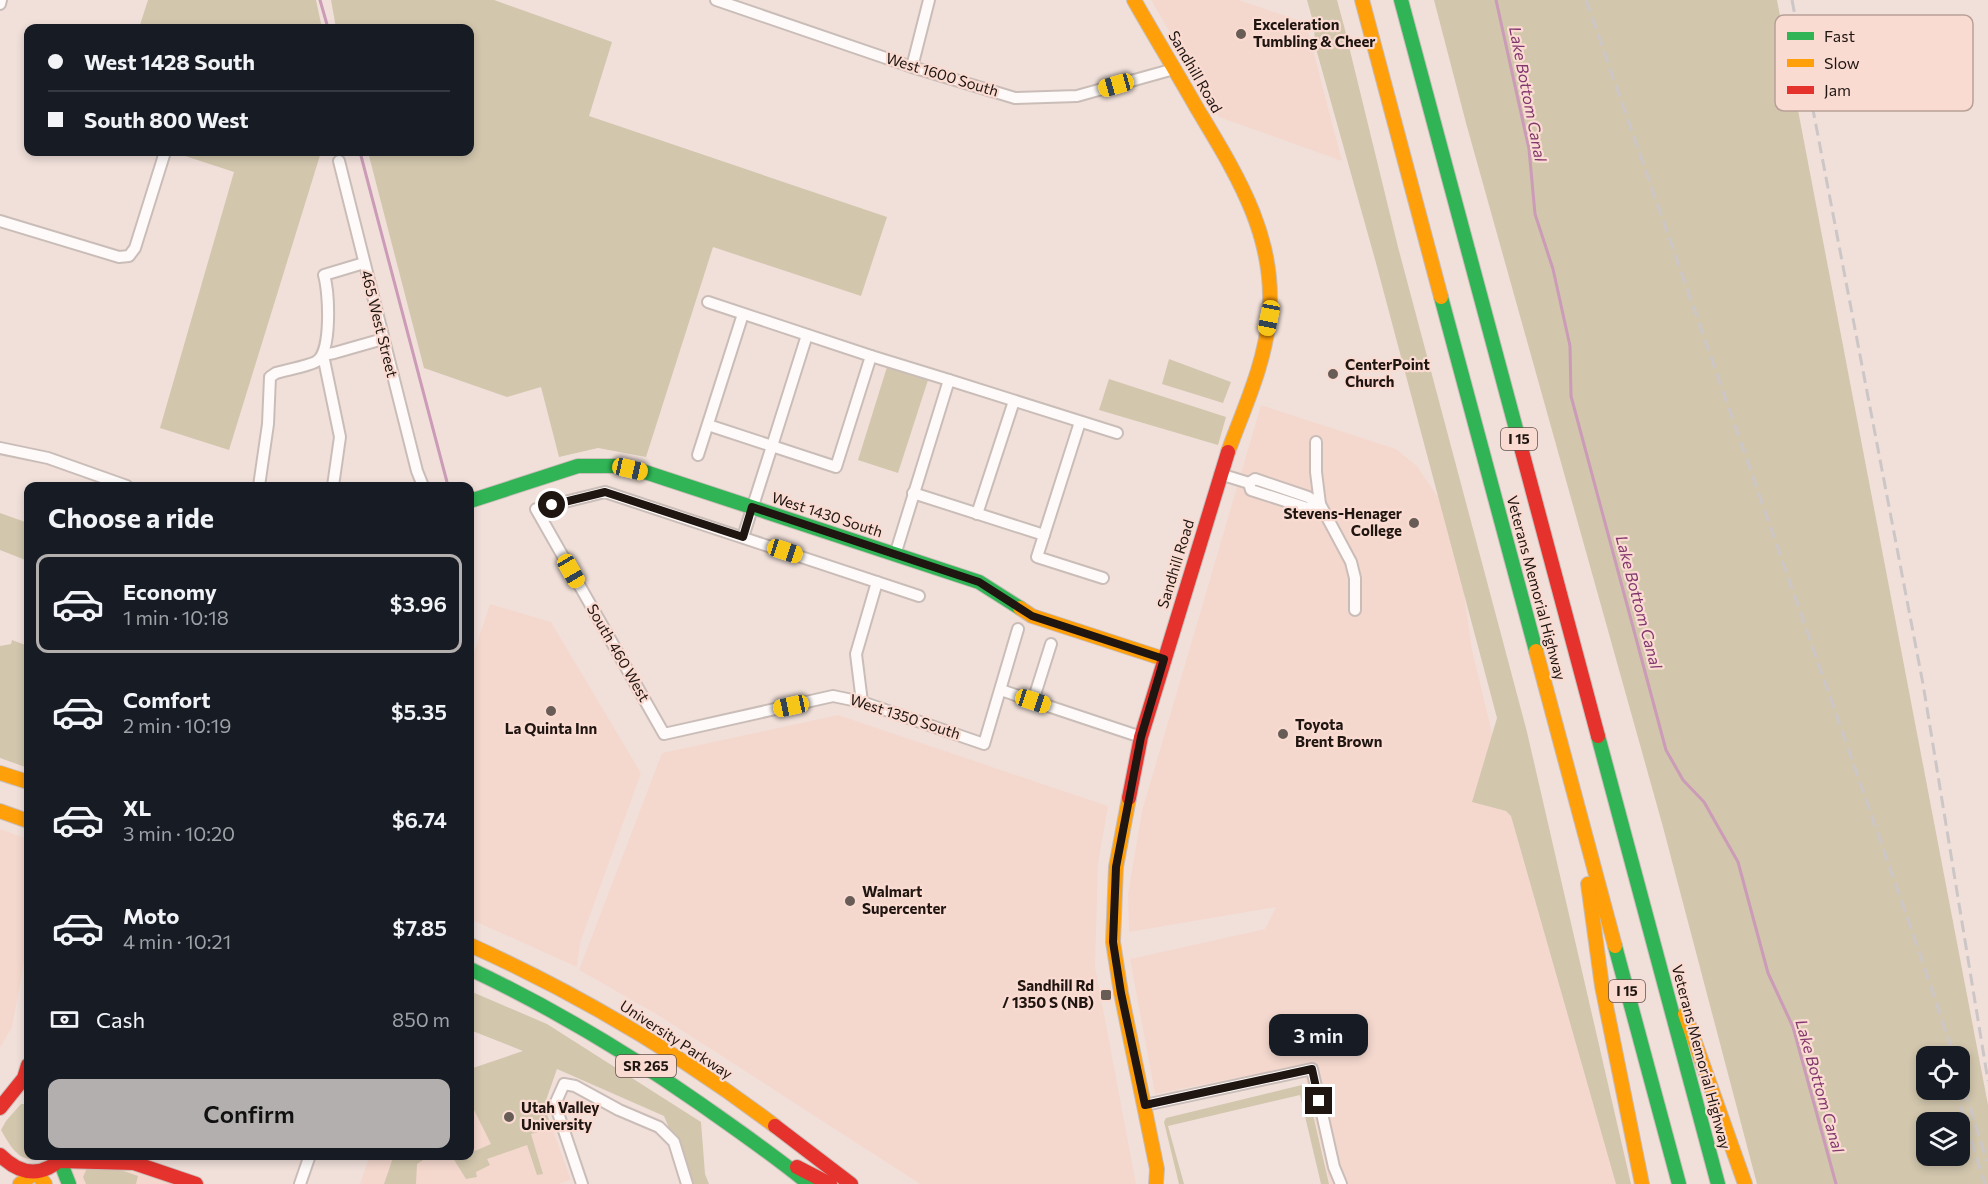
<!DOCTYPE html>
<html lang="en">
<head>
<meta charset="utf-8">
<style>
	body { margin:0; font-family:Commissioner,sans-serif; background:#20242c; color:#f1f3f6; height:100vh; display:flex; flex-direction:column; font-size:22px; white-space:nowrap }
	* { box-sizing:border-box; margin:0 }
	p { font-size:20px; color:#9ea1a6 }
	.icon { flex:none; width:33px; height:33px; fill:none; stroke:currentColor; stroke-width:2; stroke-linecap:round; stroke-linejoin:round }
	.map { position:relative; flex:1; overflow:hidden }
	.side { position:absolute; left:24px; top:482px; width:450px; height:678px; display:flex; flex-direction:column; background:#171b24; border-radius:12px; box-shadow:0 3px 9px #0003 }
	.side>* { flex:none }
	.hud { position:absolute; left:24px; top:24px; width:450px; height:132px; border-radius:12px; box-shadow:0 3px 9px #0003; display:grid; align-content:center; height:132px; padding:0 24px; background:#171b24 }
	.fabs { position:absolute; left:1916px; top:1046px; display:grid; gap:12px }
	.fabs a { display:grid; place-items:center; width:54px; height:54px; border-radius:12px; background:#171b24; box-shadow:0 3px 9px #0003; font-size:30px }
	.end { position:absolute; width:27px; height:27px; margin:-14px; border:8px solid #1f1511; background:#fff; box-shadow:0 0 0 3px #fff }
	.from { border-radius:50% }
	.bubble { position:absolute; height:42px; border-radius:12px; background:#171b24; box-shadow:0 3px 9px #0003; font-size:20px; font-weight:600; line-height:42px; text-align:center }
	.car { position:absolute; width:18px; height:36px; margin:-18px -9px; border-radius:8px; box-shadow:0 0 4px 2px #0007; background:linear-gradient(#f5c518 24%,#345 0 40%,#f5c518 0 76%,#345 0 86%,#f5c518 0) }
	.hud b { display:flex; align-items:center; gap:21px; height:57px; font-size:22px }
	.hud b+b { border-top:2px solid #363941 }
	.hud i { width:15px; height:15px; background:#f1f3f6 }
	ul { padding:0; list-style:none }
	li { display:flex; align-items:center; gap:18px; height:99px; margin:0 12px 9px; padding:0 12px; border:3px solid transparent; border-radius:12px }
	li div { flex:1 }
	li b { display:block; font-size:22px }
	li em { font-style:normal; font-weight:600 }
	li.active { border-color:#b3afae }
	li>.icon { width:54px; height:54px; stroke-width:1.5 }
	h2 { padding:0 24px; font-size:27px; line-height:72px }
	.pay { display:flex; align-items:center; gap:15px; height:66px; padding:0 24px; font-size:22px }
	.pay p { margin-inline-start:auto }
	.button { display:flex; gap:12px; margin-top:auto; padding:12px 24px }
	.button a { flex:1; height:69px; border-radius:12px; background:#b3afae; color:#111; font-size:24px; font-weight:600; line-height:69px; text-align:center }
	.map>svg:first-child { display:block }
	.built { fill:#f4d8ce }
	.green { fill:#d2c6ad; fill-rule:evenodd }
	.lines { fill:none; stroke-linecap:round; stroke-linejoin:round }
	.stream { stroke:#cb9bb7; stroke-width:3 }
	.street-casing { stroke:#cabdb8; stroke-width:14 }
	.fast-casing { stroke:#cabdb8; stroke-width:16 }
	.slow-casing { stroke:#cabdb8; stroke-width:16 }
	.jam-casing { stroke:#cabdb8; stroke-width:16 }
	.street { stroke:#fdfaf9; stroke-width:10 }
	.fast { stroke:#30b455; stroke-width:14 }
	.slow { stroke:#ff9f0a; stroke-width:14 }
	.jam { stroke:#e5322d; stroke-width:14 }
	.rail { stroke:#ccc7c6; stroke-width:3; stroke-dasharray:12 6; stroke-linecap:butt }
	.route { stroke:#1f1511; stroke-width:8 }
	.poi-dot { fill:#685c57; stroke:#fadbd1; stroke-width:2 }
	.labels { text-anchor:middle; stroke-width:4.5; stroke-linejoin:round; paint-order:stroke }
	.shield { fill:#fadbd1; stroke:#61504b; stroke-width:1.5 }
	.shield-label { font-size:14px; font-weight:bold; fill:#1f1511 }
	.poi-label { font-size:15px; font-weight:bold; fill:#1f1511; stroke:#fadbd1; text-anchor:start }
	.street-label { font-size:15px; fill:#1f1511; stroke:#fadbd1 }
	.water-label { font-size:16px; font-style:italic; fill:#82376e; stroke:#fadbd1 }
	.key { fill:#fadbd1; stroke:#b8a097; stroke-width:1.5 }
	.key-label { font-size:16px; fill:#1f1511 }
</style>
</head>
<body>
<div class="map">
<svg width="1988" height="1184" viewBox="0 0 1988 1184">
	<rect width="100%" height="100%" fill="#f1e0da"/>
	<g class="built">
		<polygon points="1151,0 1239,0 1306,23 1342,161 1219,117"/>
		<polygon points="1261,405 1396,449 1417,466 1440,500 1461,573 1472,650 1505,786 1620,1184 1330,1184 1302,1065 1155,1094 1130,959 1265,929 1276,907 1129,932 1128,894 1142,811"/>
		<polygon points="490,604 551,622 641,773 580,943 577,967 470,919 470,690 474,676 470,674 470,664"/>
		<polygon points="838,715 1108,806 1098,864 1095,966 1136,1184 920,1184 717,1053 656,1014 579,970 662,753"/>
		<polygon points="0,829 28,839 28,952 25,957 12,1027 0,1048"/>
		<polygon points="524,1051 571,1180 559,1184 360,1184 370,1155 470,1155 470,1069"/>
		<polygon points="104,1164 140,1171 176,1184 74,1184 71,1171"/>
	</g>
	<g class="green">
		<polygon points="148,0 316,0 322,28 139,28"/>
		<polygon points="331,0 494,0 612,42 589,116 887,217 861,296 713,247 646,457 598,448 559,457 541,387 507,397 424,368 368,152 470,152 470,28 336,28"/>
		<polygon points="1307,0 1337,0 1344,26 1398,247 1527,732 1631,1184 1616,1184 1511,816 1506,811 1472,802 1497,718 1376,263 1315,45 1314,25"/>
		<path d="M1434 0H1777L1988 1105V1184H1757L1663 827 1466 123ZM1926 1056H1959V1089H1926ZM1926 1122H1959V1155H1926Z"/>
		<polygon points="173,152 321,152 229,450 160,428 234,172"/>
		<polygon points="1169,359 1231,382 1223,403 1162,384"/>
		<polygon points="887,367 928,380 898,473 858,460"/>
		<polygon points="1109,379 1226,417 1218,445 1099,410"/>
		<polygon points="0,513 28,523 28,561 0,550"/>
		<polygon points="12,640 28,646 28,768 0,758 0,646 11,644"/>
		<polygon points="470,991 547,1024 701,1122 705,1174 709,1184 692,1184 664,1116 557,1069 544,1106 552,1128 531,1134 543,1174 537,1175 527,1145 487,1159 490,1165 476,1172 477,1177 466,1179 451,1155 470,1155 470,1153 491,1144 470,1102 470,1069 523,1051 470,1030"/>
		<polygon points="1306,1084 1329,1184 1321,1184 1300,1095 1168,1126 1184,1184 1179,1184 1164,1122 1166,1118"/>
		<path d="M21 1104H28V1155H47C22 1168 12 1149 1 1130L6 1121Z"/>
		<polygon points="394,1155 431,1155 417,1164 416,1184 384,1184"/>
		<polygon points="101,1163 138,1176 136,1184 86,1184 83,1177 88,1166"/>
	</g>
	<g class="lines">
		<g class="stream">
			<polyline points="320,0 328,28"/>
			<polyline points="1496,0 1529,149 1535,214 1553,269 1570,346 1571,396 1666,750 1683,780 1704,802 1738,862 1768,973 1793,1027 1836,1184"/>
			<polyline points="360,152 447,482"/>
		</g>
		<defs>
			<g id="street">
				<polyline points="716,0 912,67 1015,98 1077,96 1174,69"/>
				<polyline points="0,4 1,0"/>
				<polyline points="912,67 929,0"/>
				<polyline points="339,161 417,471 423,486"/>
				<polyline points="0,221 119,257 129,256 135,248 165,152"/>
				<polyline points="708,302 871,356 836,467 772,446 743,537"/>
				<polyline points="871,356 949,380"/>
				<polyline points="1080,422 1037,557 1103,578"/>
				<polyline points="708,425 772,446 807,335"/>
				<polyline points="1316,442 1316,472 1320,504 1351,562 1355,578 1355,610"/>
				<polyline points="0,448 48,458 127,486"/>
				<polyline points="698,455 743,314"/>
				<polyline points="1220,474 1249,483 1255,479 1308,497 1320,504"/>
				<polyline points="1249,483 1251,490 1307,508 1320,504"/>
				<path d="M259 486 268 424 270 377 276 373C285 370 310 366 317 361 332 351 329 292 324 275L364 263"/>
				<polyline points="333,486 340,437 323,355 334,353 383,339"/>
				<polyline points="913,493 1044,535"/>
				<polyline points="977,514 1014,401"/>
				<polyline points="895,555 949,380 1117,433"/>
				<polyline points="919,596 605,492 536,509 664,734 833,696 862,702 984,744 1018,629"/>
				<polyline points="1001,690 1033,701 1051,644"/>
				<polyline points="1033,701 1141,737"/>
				<polyline points="862,702 856,654 877,582"/>
				<polyline points="1145,1105 1312,1069 1334,1167 1341,1184"/>
				<polyline points="300,1184 310,1155"/>
				<polyline points="582,1184 555,1104 564,1084 575,1086 619,1110 659,1127 674,1142 687,1184"/>
			</g>
			<g id="fast">
				<polyline points="1401,0 1519,440"/>
				<polyline points="1441,297 1536,651"/>
				<polyline points="470,501 578,466 615,466 645,472 979,582 1020,608"/>
				<polyline points="1598,736 1718,1184"/>
				<polyline points="1615,946 1679,1184"/>
				<path d="M470 969C550 1007 626 1052 699 1103 736 1129 774 1155 809 1184"/>
				<polyline points="60,1161 69,1184"/>
			</g>
			<g id="slow">
				<path d="M1134 0C1155 37 1177 73 1198 110 1237 175 1277 238 1269 317 1265 364 1244 408 1228 452"/>
				<polyline points="1362,0 1441,297"/>
				<polyline points="1020,608 1032,616 1164,659"/>
				<polyline points="1536,651 1615,946"/>
				<polyline points="0,773 28,782"/>
				<polyline points="1129,798 1116,867 1113,942 1121,993 1157,1169 1156,1184"/>
				<polyline points="0,811 28,821"/>
				<polyline points="1588,884 1602,986 1642,1184"/>
				<path d="M470 945C579 994 680 1054 775 1126"/>
				<polyline points="1685,1014 1745,1184"/>
				<polyline points="20,1184 36,1172 45,1184"/>
			</g>
			<g id="jam">
				<polyline points="1519,440 1598,736"/>
				<polyline points="1129,798 1141,737 1228,452"/>
				<polyline points="0,1108 24,1078 28,1065"/>
				<polyline points="775,1126 851,1184"/>
				<path d="M0 1155C22 1177 44 1177 65 1155"/>
				<polyline points="60,1161 134,1163 196,1184"/>
				<polyline points="797,1167 830,1184"/>
			</g>
		</defs>
		<use href="#street" class="street-casing"/>
		<use href="#fast" class="fast-casing"/>
		<use href="#slow" class="slow-casing"/>
		<use href="#jam" class="jam-casing"/>
		<use href="#street" class="street"/>
		<use href="#fast" class="fast"/>
		<use href="#slow" class="slow"/>
		<use href="#jam" class="jam"/>
		<g class="rail">
			<polyline points="1586,0 1919,951 1954,1056"/>
			<polyline points="1792,0 1923,684 1988,1081"/>
			<polyline points="1959,1073 1987,1161"/>
			<polyline points="1955,1089 1985,1184"/>
		</g>
	</g>
	<g class="lines">
		<polyline class="route" points="552,505 605,492 743,537 752,507 979,582 1032,616 1164,659 1141,737 1116,867 1113,942 1121,993 1145,1105 1312,1069 1319,1101"/>
	</g>
	<g class="poi-dot">
		<circle cx="1241" cy="34" r="6"/>
		<circle cx="1333" cy="374" r="6"/>
		<circle cx="1414" cy="523" r="6"/>
		<circle cx="551" cy="711" r="6"/>
		<circle cx="1283" cy="734" r="6"/>
		<circle cx="850" cy="901" r="6"/>
		<rect x="1100" y="989" width="12" height="12" rx="3"/>
		<circle cx="509" cy="1117" r="6"/>
	</g>
	<g class="labels">
		<g class="shield">
			<rect x="1501" y="428" width="36" height="22" rx="4.5"/>
			<rect x="1609" y="980" width="36" height="22" rx="4.5"/>
			<rect x="616" y="1055" width="60" height="22" rx="4.5"/>
		</g>
		<g class="shield-label">
			<text x="1519" y="444">I 15</text>
			<text x="1627" y="996">I 15</text>
			<text x="646" y="1071">SR 265</text>
		</g>
		<g class="poi-label">
			<text x="1253" y="30">Exceleration<tspan x="1253" dy="17">Tumbling &amp; Cheer</tspan></text>
			<text x="1345" y="370">CenterPoint<tspan x="1345" dy="17">Church</tspan></text>
			<text x="1402" y="519" text-anchor="end">Stevens-Henager<tspan x="1402" dy="17">College</tspan></text>
			<text x="1295" y="730">Toyota<tspan x="1295" dy="17">Brent Brown</tspan></text>
			<text x="551" y="734" text-anchor="middle">La Quinta Inn</text>
			<text x="862" y="897">Walmart<tspan x="862" dy="17">Supercenter</tspan></text>
			<text x="1094" y="991" text-anchor="end">Sandhill Rd<tspan x="1094" dy="17">/ 1350 S (NB)</tspan></text>
			<text x="521" y="1113">Utah Valley<tspan x="521" dy="17">University</tspan></text>
		</g>
		<g class="street-label">
			<text transform="translate(1195 72) rotate(60)" y="5">Sandhill Road</text>
			<text transform="translate(942 75) rotate(17)" y="5">West 1600 South</text>
			<text transform="translate(379 324) rotate(76)" y="5">465 West Street</text>
			<text transform="translate(827 515) rotate(18)" y="5">West 1430 South</text>
			<text transform="translate(1176 564) rotate(-73)" y="5">Sandhill Road</text>
			<text transform="translate(1536 588) rotate(75)" y="5">Veterans Memorial Highway</text>
			<text transform="translate(618 653) rotate(60)" y="5">South 460 West</text>
			<text transform="translate(905 717) rotate(18)" y="5">West 1350 South</text>
			<text transform="translate(676 1040) rotate(33)" y="5">University Parkway</text>
			<text transform="translate(1701 1057) rotate(75)" y="5">Veterans Memorial Highway</text>
		</g>
		<g class="water-label">
			<text transform="translate(1528 94) rotate(79)" y="6">Lake Bottom Canal</text>
			<text transform="translate(1639 602) rotate(75)" y="6">Lake Bottom Canal</text>
			<text transform="translate(1820 1086) rotate(74)" y="6">Lake Bottom Canal</text>
		</g>
	</g>
	<rect x="1775" y="15" width="198" height="96" rx="9" class="key"/>
	<rect x="1787" y="32" width="27" height="8" fill="#30b455"/>
	<rect x="1787" y="59" width="27" height="8" fill="#ff9f0a"/>
	<rect x="1787" y="86" width="27" height="8" fill="#e5322d"/>
	<g class="key-label">
		<text x="1824" y="42">Fast</text>
		<text x="1824" y="69">Slow</text>
		<text x="1824" y="96">Jam</text>
	</g>
</svg>
<div class="fabs">
<a><svg class="icon" aria-label="locate" viewBox="0 0 24 24"><circle cx="12" cy="12" r="6"/><path d="M12 2v4M12 18v4M2 12h4M18 12h4"/></svg></a>
<a><svg class="icon" aria-label="layers" viewBox="0 0 24 24"><path d="M12 4l9 5-9 5-9-5zM3 14l9 5 9-5"/></svg></a>
</div>
<i class="end from" style="left:552px;top:505px"></i>
<i class="end" style="left:1319px;top:1101px"></i>
<div class="bubble" style="left:1269px;top:1014px;width:99px">3 min</div>
<i class="car" style="left:1116px;top:85px;rotate:254deg"></i>
<i class="car" style="left:1269px;top:318px;rotate:191deg"></i>
<i class="car" style="left:630px;top:469px;rotate:103deg"></i>
<i class="car" style="left:785px;top:551px;rotate:108deg"></i>
<i class="car" style="left:571px;top:571px;rotate:150deg"></i>
<i class="car" style="left:1033px;top:701px;rotate:108deg"></i>
<i class="car" style="left:791px;top:706px;rotate:258deg"></i>
<div class="hud">
<b><i class="from"></i>West 1428 South</b>
<b><i></i>South 800 West</b>
</div>
<section class="side">
<h2>Choose a ride</h2>
<ul>
<li class="active"><svg class="icon" aria-label="car" viewBox="0 0 24 24"><path d="M5 17H2v-5l4-1 3-4h7l3 4 3 1v5h-3M9 17h6M6 11h13"/><circle cx="7" cy="17" r="2"/><circle cx="17" cy="17" r="2"/></svg><div><b>Economy</b><p>1 min · 10:18</p></div><em>$3.96</em></li>
<li><svg class="icon" aria-label="car" viewBox="0 0 24 24"><path d="M5 17H2v-5l4-1 3-4h7l3 4 3 1v5h-3M9 17h6M6 11h13"/><circle cx="7" cy="17" r="2"/><circle cx="17" cy="17" r="2"/></svg><div><b>Comfort</b><p>2 min · 10:19</p></div><em>$5.35</em></li>
<li><svg class="icon" aria-label="car" viewBox="0 0 24 24"><path d="M5 17H2v-5l4-1 3-4h7l3 4 3 1v5h-3M9 17h6M6 11h13"/><circle cx="7" cy="17" r="2"/><circle cx="17" cy="17" r="2"/></svg><div><b>XL</b><p>3 min · 10:20</p></div><em>$6.74</em></li>
<li><svg class="icon" aria-label="car" viewBox="0 0 24 24"><path d="M5 17H2v-5l4-1 3-4h7l3 4 3 1v5h-3M9 17h6M6 11h13"/><circle cx="7" cy="17" r="2"/><circle cx="17" cy="17" r="2"/></svg><div><b>Moto</b><p>4 min · 10:21</p></div><em>$7.85</em></li>
</ul>
<div class="pay"><svg class="icon" aria-label="cash" viewBox="0 0 24 24"><path d="M3 7h18v10H3z"/><circle cx="12" cy="12" r="2"/></svg>Cash<p>850 m</p></div>
<div class="button"><a>Confirm</a></div>
</section>
</div>
</body>
</html>
